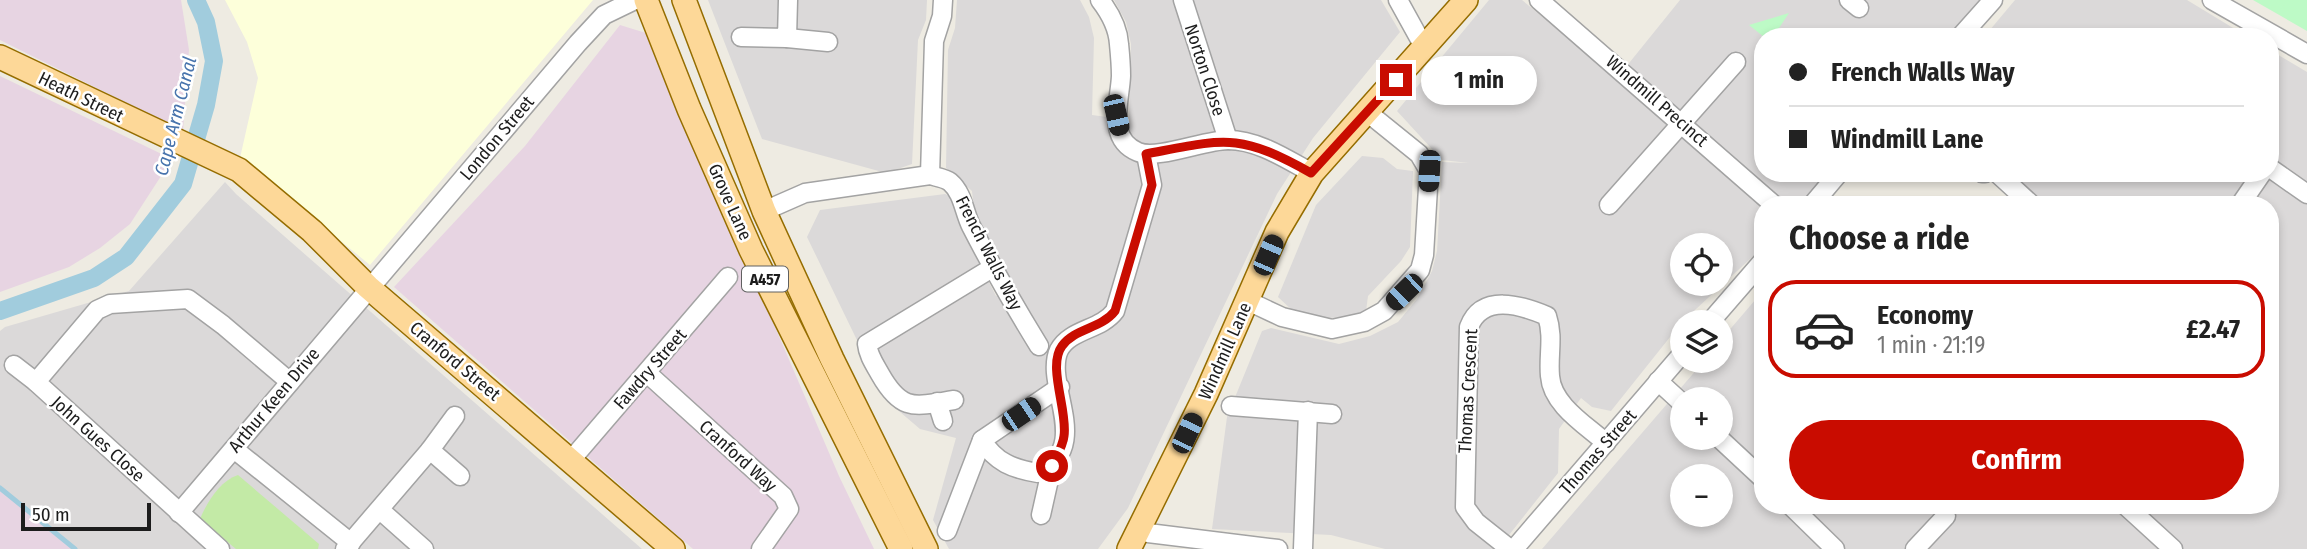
<!DOCTYPE html>
<html lang="en">
<head>
<meta charset="utf-8">
<style>
	body { margin:0; font-family:"Fira Sans Condensed",sans-serif; background:#f2f2f2; color:#222; height:100vh; display:flex; flex-direction:column; font-size:26px; white-space:nowrap }
	* { box-sizing:border-box; margin:0 }
	p { font-size:23px; color:#767676 }
	.icon { flex:none; width:38px; height:38px; fill:none; stroke:currentColor; stroke-width:2; stroke-linecap:round; stroke-linejoin:round }
	.map { position:relative; flex:1; overflow:hidden }
	.sheet { position:absolute; left:1754px; top:196px; width:525px; height:318px; display:flex; flex-direction:column; background:#fff; border-radius:28px; box-shadow:0 4px 10px #0003 }
	.sheet>* { flex:none }
	.hud { position:absolute; left:1754px; top:28px; width:525px; height:154px; border-radius:28px; box-shadow:0 4px 10px #0003; display:grid; align-content:center; height:154px; padding:0 35px; background:#fff }
	.controls { position:absolute; left:1670px; top:233px; display:grid; gap:14px }
	.controls a { display:grid; place-items:center; width:63px; height:63px; border-radius:50%; background:#fff; box-shadow:0 4px 10px #0003; font-size:35px }
	.scale { position:absolute; left:21px; bottom:18px; width:130px; box-sizing:border-box; padding-left:7px; border:4px solid #1c1c1c; border-top:0; font-size:19px; line-height:24px; white-space:nowrap; color:#1c1c1c; -webkit-text-stroke:5px #fff; paint-order:stroke }
	.end { position:absolute; width:32px; height:32px; margin:-16px; border:9px solid #c90c00; background:#fff; box-shadow:0 0 0 4px #fff }
	.from { border-radius:50% }
	.bubble { position:absolute; height:49px; border-radius:24px; background:#fff; box-shadow:0 4px 10px #0003; font-size:23px; font-weight:700; line-height:49px; text-align:center }
	.car { position:absolute; width:21px; height:42px; margin:-21px -10px; border-radius:9px; box-shadow:0 0 5px 2px #0007; background:linear-gradient(#222 24%,#8ab4d8 0 40%,#222 0 76%,#8ab4d8 0 86%,#222 0) }
	.hud b { display:flex; align-items:center; gap:24px; height:66px; font-size:26px }
	.hud b+b { border-top:2px solid #e0e0e0 }
	.hud i { width:18px; height:18px; background:#222 }
	ul { padding:0; list-style:none }
	li { display:flex; align-items:center; gap:21px; height:98px; margin:0 14px 10px; padding:0 21px; border:4px solid transparent; border-radius:28px }
	li div { flex:1 }
	li b { display:block; font-size:26px }
	li em { font-style:normal; font-weight:700 }
	li.on { border-color:#c90c00 }
	li>.icon { width:63px; height:63px; stroke-width:1.5 }
	h2 { padding:0 35px; font-size:32px; line-height:84px }
	.cta { display:flex; gap:14px; margin-top:auto; padding:14px 35px }
	.cta a { flex:1; height:80px; border-radius:42px; background:#c90c00; color:#fff; font-size:28px; font-weight:700; line-height:80px; text-align:center }
	.map>svg:first-child { display:block }
	.residential { fill:#dbd9d9; fill-rule:evenodd }
	.industrial { fill:#e7d4e2 }
	.education { fill:#fdffda }
	.grass { fill:#c3eaa6 }
	.park { fill:#bdfac6 }
	.lines { fill:none; stroke-linecap:round; stroke-linejoin:round }
	.stream { stroke:#a1ccdd; stroke-width:5 }
	.canal { stroke:#a1ccdd; stroke-width:18 }
	.minor-casing { stroke:#a3a3a3; stroke-width:21 }
	.major-casing { stroke:#956d00; stroke-width:26 }
	.minor { stroke:#fff; stroke-width:18 }
	.major { stroke:#fdd898; stroke-width:23 }
	.route { stroke:#c90c00; stroke-width:9 }
	.labels { text-anchor:middle; stroke-width:5; stroke-linejoin:round; paint-order:stroke }
	.shield { fill:#fff; stroke:#606060; stroke-width:2 }
	.shield-label { font-size:16px; font-weight:bold; fill:#1c1c1c }
	.street-label { font-size:18px; fill:#1c1c1c; stroke:#fff }
	.water-label { font-size:19px; font-style:italic; fill:#4874ad; stroke:#fff }
</style>
</head>
<body>
<div class="map">
<svg width="2307" height="549" viewBox="0 0 2307 549">
	<rect width="100%" height="100%" fill="#eeebe2"/>
	<g class="residential">
		<polygon points="708,0 927,0 926,20 918,40 912,164 886,173 762,139"/>
		<polygon points="957,0 1080,0 1089,17 1094,38 1092,115 1129,120 1131,44 1126,22 1114,0 1381,0 1400,32 1313,138 1277,194 1128,508 1098,549 949,549 933,520 956,438 920,429 886,400 807,237 820,210 945,194 953,197 960,226 996,296 1013,289 975,220 972,191 946,168 948,50 955,28"/>
		<path d="M1489 0H1522L1617 78 1680 0H1985L1951 37H1762V173H1833L1806 205H1762V248L1682 322 1611 411 1592 407 1581 398 1559 429 1558 473 1498 549H1385L1331 535 1212 529 1227 417 1262 331 1271 328 1339 344 1370 336 1398 322 1417 299 1432 271 1437 251 1442 162 1469 163 1442 160 1397 111ZM1682 245H1720V284H1682Z"/>
		<polygon points="2015,0 2187,0 2248,37 1984,37"/>
		<path d="M2270 50 2307 72V549H1542L1704 361 1720 360V341L1762 292V506H2270V205H2037L2001 173H2270ZM1682 399H1720V438H1682ZM1682 476H1720V514H1682Z"/>
		<polygon points="1362,156 1383,158 1397,169 1413,171 1410,247 1401,261 1368,296 1366,311 1349,317 1328,318 1292,310 1278,297 1316,205"/>
		<polygon points="225,182 236,194 642,549 75,549 0,488 0,331 5,327 129,291"/>
	</g>
	<g class="industrial">
		<polygon points="0,0 181,0 189,50 183,131 0,40"/>
		<polygon points="620,25 649,34 839,476 874,549 693,549 394,287 525,146"/>
		<polygon points="0,76 172,159 130,224 100,248 69,267 0,292"/>
		<polygon points="0,488 75,549 0,549"/>
	</g>
	<polygon class="education" points="225,0 593,0 370,265 240,158 258,78 247,42"/>
	<path class="grass" d="M238 475 319 544 318 549H236L200 519C207 502 220 481 238 475Z"/>
	<g class="park">
		<polygon points="2253,0 2307,0 2307,31"/>
		<polygon points="1789,13 1773,37 1764,37 1749,25"/>
	</g>
	<g class="lines">
		<polyline class="stream" points="0,488 75,549"/>
		<polyline class="canal" points="0,311 94,278 126,257 183,184 206,105 214,61 206,22 196,0"/>
		<defs>
			<g id="minor">
				<path d="M1100 0C1110 13 1118 27 1119 44 1120 54 1121 65 1121 76 1120 101 1106 139 1138 152 1157 160 1205 140 1228 140 1258 140 1286 159 1312 173"/>
				<polyline points="1183,0 1228,140"/>
				<polyline points="1398,0 1424,47"/>
				<polyline points="1539,0 1774,205"/>
				<polyline points="1849,0 1859,8"/>
				<polyline points="2212,0 2307,54"/>
				<polyline points="741,37 787,38 788,0"/>
				<polyline points="1960,37 1993,0"/>
				<polyline points="787,38 828,42"/>
				<polyline points="2270,168 2307,194"/>
				<polyline points="1982,173 1985,173"/>
				<polyline points="1997,173 2032,205"/>
				<polyline points="930,175 934,41 942,16 943,0"/>
				<polyline points="1609,205 1736,62"/>
				<polyline points="1812,205 1839,173"/>
				<polyline points="2240,205 2262,173"/>
				<path d="M764 211 805 193 930 175C936 177 945 178 950 182 963 193 964 212 971 226 992 267 1015 307 1039 346"/>
				<polyline points="1248,301 1282,317 1332,329 1364,322 1384,311 1420,270 1424,255 1429,171 1419,154 1367,112"/>
				<polyline points="1710,322 1762,262"/>
				<polyline points="14,365 36,382"/>
				<polyline points="647,373 783,496 789,509 761,549"/>
				<polyline points="1658,381 1682,403"/>
				<path d="M954 400C915 406 902 413 880 374 875 365 868 355 867 344L992 268"/>
				<polyline points="937,402 943,421"/>
				<polyline points="1231,406 1332,414"/>
				<polyline points="1719,438 1762,478"/>
				<polyline points="982,440 1060,387"/>
				<polyline points="234,449 351,543"/>
				<polyline points="430,450 455,416"/>
				<polyline points="571,460 728,277"/>
				<polyline points="1791,506 1835,549"/>
				<polyline points="2126,506 2173,549"/>
				<polyline points="380,510 424,549"/>
				<polyline points="179,513 578,43 604,15 635,0"/>
				<polyline points="1041,515 1052,466"/>
				<polyline points="1141,528 1148,533 1278,549"/>
				<path d="M947 531 982 440C995 462 1013 469 1038 473 1094 446 1043 385 1059 350 1070 329 1101 330 1115 311L1152 185 1146 154"/>
				<polyline points="220,549 36,382 97,310 110,304 188,299 223,325 290,382"/>
				<polyline points="345,549 430,450 460,476"/>
				<polyline points="1303,549 1308,411"/>
				<path d="M1510 549 1476 522 1465 507 1469 327C1482 293 1521 305 1547 316 1554 337 1548 355 1550 376 1552 405 1586 425 1606 443"/>
				<polyline points="1514,549 1682,354"/>
				<polyline points="1915,549 1946,516"/>
			</g>
			<g id="major">
				<polyline points="646,0 689,109 751,250 901,549"/>
				<polyline points="684,0 764,211 832,359 926,549"/>
				<polyline points="0,57 239,170 312,231 368,287 673,549"/>
				<polyline points="1129,549 1206,394 1277,232 1312,173 1466,0"/>
			</g>
		</defs>
		<use href="#minor" class="minor-casing"/>
		<use href="#major" class="major-casing"/>
		<use href="#minor" class="minor"/>
		<use href="#major" class="major"/>
	</g>
	<g class="lines">
		<path class="route" d="M1052 466C1056 457 1063 446 1064 436 1068 411 1047 366 1062 346 1075 328 1101 329 1115 311L1152 185 1146 154C1225 139 1238 132 1311 173L1396 80"/>
	</g>
	<g class="labels">
		<rect class="shield" x="742" y="266.5" width="46" height="25" rx="5"/>
		<g class="shield-label">
			<text x="765" y="285">A457</text>
		</g>
		<g class="street-label">
			<text transform="translate(1205 70) rotate(72)" y="6">Norton Close</text>
			<text transform="translate(81 97) rotate(26)" y="6">Heath Street</text>
			<text transform="translate(1657 101) rotate(41)" y="6">Windmill Precinct</text>
			<text transform="translate(497 138) rotate(-50)" y="6">London Street</text>
			<text transform="translate(730 202) rotate(66)" y="6">Grove Lane</text>
			<text transform="translate(989 253) rotate(63)" y="6">French Walls Way</text>
			<text transform="translate(1225 351) rotate(-66)" y="6">Windmill Lane</text>
			<text transform="translate(455 361) rotate(40)" y="6">Cranford Street</text>
			<text transform="translate(650 369) rotate(-49)" y="6">Fawdry Street</text>
			<text transform="translate(1468 391) rotate(-87)" y="6">Thomas Crescent</text>
			<text transform="translate(274 400) rotate(-50)" y="6">Arthur Keen Drive</text>
			<text transform="translate(98 439) rotate(42)" y="6">John Gues Close</text>
			<text transform="translate(1598 452) rotate(-49)" y="6">Thomas Street</text>
			<text transform="translate(738 456) rotate(42)" y="6">Cranford Way</text>
		</g>
		<g class="water-label">
			<text transform="translate(175 116) rotate(-76)" y="7">Cape Arm Canal</text>
		</g>
	</g>
</svg>
<div class="controls">
<a><svg class="icon" aria-label="locate" viewBox="0 0 24 24"><circle cx="12" cy="12" r="6"/><path d="M12 2v4M12 18v4M2 12h4M18 12h4"/></svg></a>
<a><svg class="icon" aria-label="layers" viewBox="0 0 24 24"><path d="M12 4l9 5-9 5-9-5zM3 14l9 5 9-5"/></svg></a>
<a>+</a>
<a>−</a>
</div>
<div class="scale">50 m</div>
<i class="end from" style="left:1052px;top:466px"></i>
<i class="end" style="left:1396px;top:80px"></i>
<div class="bubble" style="left:1421px;top:56px;width:116px">1 min</div>
<i class="car" style="left:1116px;top:115px;rotate:167deg"></i>
<i class="car" style="left:1429px;top:171px;rotate:183deg"></i>
<i class="car" style="left:1268px;top:255px;rotate:23deg"></i>
<i class="car" style="left:1404px;top:292px;rotate:226deg"></i>
<i class="car" style="left:1021px;top:414px;rotate:56deg"></i>
<i class="car" style="left:1187px;top:433px;rotate:25deg"></i>
<div class="hud">
<b><i class="from"></i>French Walls Way</b>
<b><i></i>Windmill Lane</b>
</div>
<section class="sheet">
<h2>Choose a ride</h2>
<ul>
<li class="on"><svg class="icon" aria-label="car" viewBox="0 0 24 24"><path d="M5 17H2v-5l4-1 3-4h7l3 4 3 1v5h-3M9 17h6M6 11h13"/><circle cx="7" cy="17" r="2"/><circle cx="17" cy="17" r="2"/></svg><div><b>Economy</b><p>1 min · 21:19</p></div><em>£2.47</em></li>
</ul>
<div class="cta"><a>Confirm</a></div>
</section>
</div>
</body>
</html>
